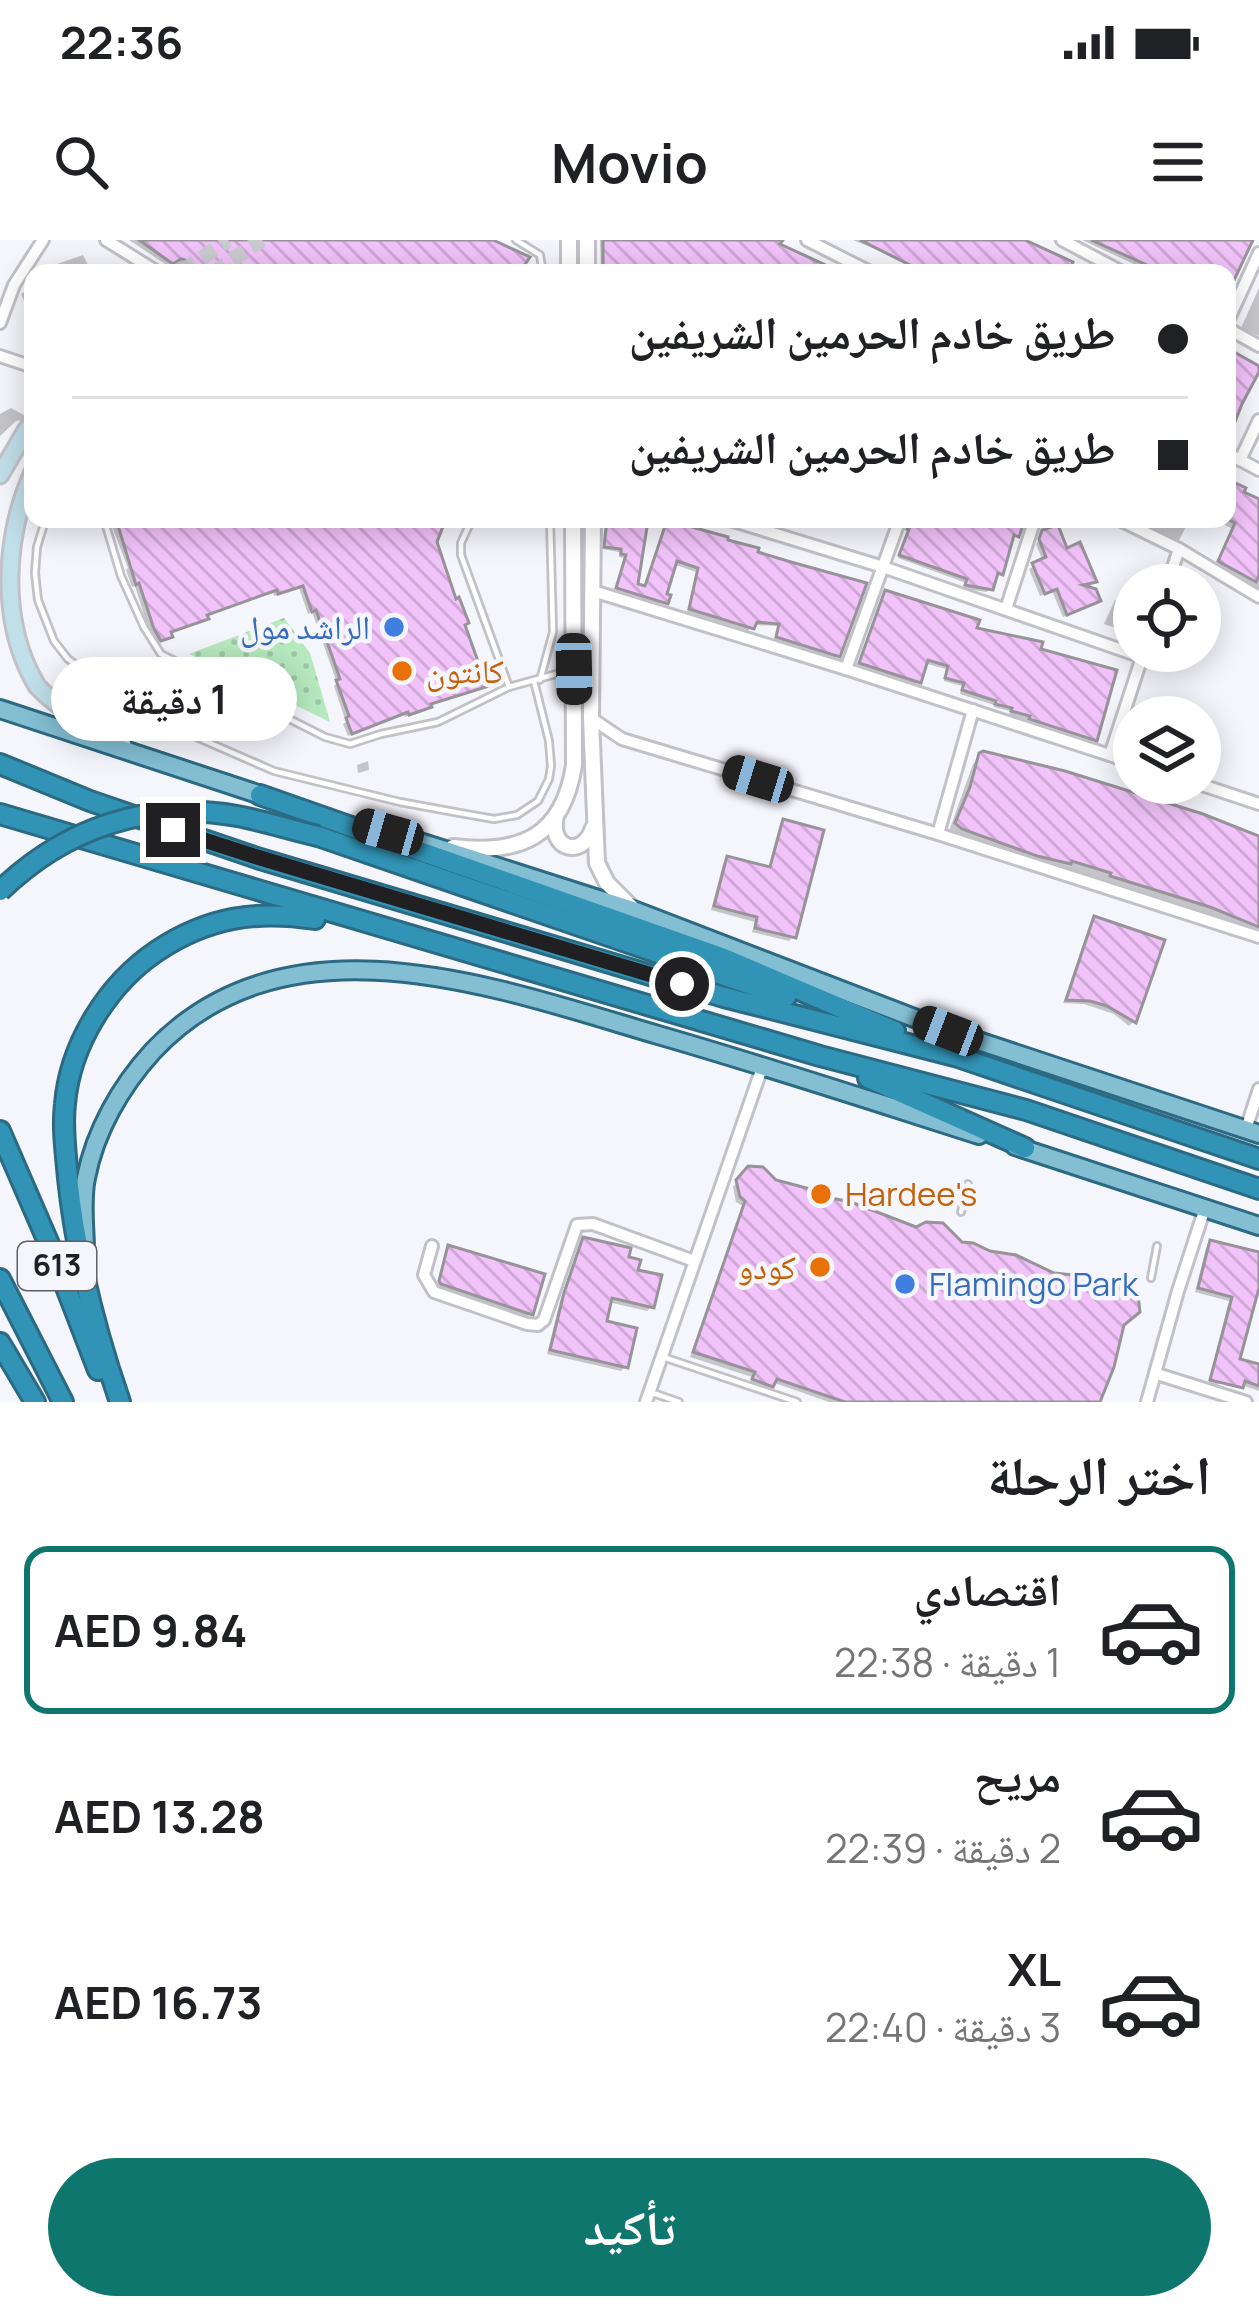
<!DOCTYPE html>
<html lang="ar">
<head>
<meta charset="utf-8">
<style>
	body { margin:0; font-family:Manrope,"Noto Naskh Arabic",sans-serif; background:#f6f6f6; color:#202124; direction:rtl; height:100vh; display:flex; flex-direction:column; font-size:45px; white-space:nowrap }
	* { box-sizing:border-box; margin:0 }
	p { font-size:39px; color:#757577 }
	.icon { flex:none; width:66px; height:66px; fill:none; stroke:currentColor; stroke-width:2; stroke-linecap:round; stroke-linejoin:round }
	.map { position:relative; height:1162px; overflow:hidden; direction:ltr }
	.details { display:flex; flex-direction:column; background:#fff; flex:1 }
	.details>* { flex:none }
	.hud { position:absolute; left:24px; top:24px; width:1212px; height:264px; border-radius:24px; box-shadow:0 6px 30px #0003; direction:rtl; display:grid; align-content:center; height:264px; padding:0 48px; background:#fff }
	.fabs { position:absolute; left:1113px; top:324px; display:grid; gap:24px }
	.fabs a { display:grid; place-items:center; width:108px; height:108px; border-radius:50%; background:#fff; box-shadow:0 6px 30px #0003; font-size:60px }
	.end { position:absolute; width:54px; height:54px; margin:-27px; border:15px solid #201f22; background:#fff; box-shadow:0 0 0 6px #fff }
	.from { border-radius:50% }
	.bubble { position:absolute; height:84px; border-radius:42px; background:#fff; box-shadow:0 6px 30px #0003; font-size:39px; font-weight:700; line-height:84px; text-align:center; direction:rtl }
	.car { position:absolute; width:36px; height:72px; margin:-36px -18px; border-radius:15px; box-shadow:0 0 9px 3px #0007; background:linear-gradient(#222 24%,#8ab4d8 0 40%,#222 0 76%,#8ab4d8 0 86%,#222 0) }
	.hud b { display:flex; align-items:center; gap:42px; height:114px; font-size:45px }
	.hud b+b { border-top:3px solid #e0e0e0 }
	.hud i { width:30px; height:30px; background:#202124 }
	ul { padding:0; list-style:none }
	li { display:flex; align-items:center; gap:36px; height:168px; margin:0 24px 18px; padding:0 24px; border:6px solid transparent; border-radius:24px }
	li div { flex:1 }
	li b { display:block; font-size:45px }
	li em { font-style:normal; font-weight:700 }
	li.on { border-color:#0f766e }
	li>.icon { width:108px; height:108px; stroke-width:1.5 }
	h2 { padding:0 48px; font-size:54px; line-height:144px }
	.action { display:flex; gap:24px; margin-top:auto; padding:24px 48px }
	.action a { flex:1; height:138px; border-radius:72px; background:#0f766e; color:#fff; font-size:48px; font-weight:700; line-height:138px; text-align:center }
	.status { display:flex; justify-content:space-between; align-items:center; height:84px; padding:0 60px; background:#fff; direction:ltr }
	.status svg { height:33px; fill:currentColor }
	header { display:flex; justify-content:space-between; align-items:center; height:156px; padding:0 48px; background:#fff; font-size:54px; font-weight:700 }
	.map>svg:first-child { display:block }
	.park { fill:url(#park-dots) }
	.shadow { fill:#0003 }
	.building { fill:url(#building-back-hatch); stroke:#989399; stroke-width:3 }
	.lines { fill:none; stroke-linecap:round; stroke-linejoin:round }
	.secondary-tunnel { stroke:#cacad0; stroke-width:15; stroke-dasharray:15 8; stroke-linecap:butt }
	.service-casing { stroke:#c2c1c8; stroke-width:10 }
	.minor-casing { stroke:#c2c1c8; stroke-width:16 }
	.tertiary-casing { stroke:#c2c1c8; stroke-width:20 }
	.secondary-casing { stroke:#c2c1c8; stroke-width:21 }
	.primary-casing { stroke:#2b6a82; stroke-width:22 }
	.motorway-casing { stroke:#2b6a82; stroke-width:24 }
	.service { stroke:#fff; stroke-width:4.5 }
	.minor { stroke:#fff; stroke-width:10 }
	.tertiary { stroke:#fff; stroke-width:14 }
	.secondary { stroke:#c1dfe9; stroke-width:15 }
	.primary { stroke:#83bed3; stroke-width:16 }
	.motorway { stroke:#3193b5; stroke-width:18 }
	.motorway-bridge-casing { stroke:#2b6a82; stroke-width:24; stroke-linecap:butt }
	.motorway-bridge { stroke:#3193b5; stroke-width:18 }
	.route { stroke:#201f22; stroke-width:15 }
	.shop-dot { fill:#3f7fe0; stroke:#f5f5fc; stroke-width:4.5 }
	.food-dot { fill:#e8710a; stroke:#f5f5fc; stroke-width:4.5 }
	.labels { text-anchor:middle; stroke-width:9; stroke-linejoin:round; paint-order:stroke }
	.shield { fill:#f5f5fc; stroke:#605f63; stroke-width:3 }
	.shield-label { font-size:30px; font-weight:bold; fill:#201f22 }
	.shop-label { font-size:33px; fill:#366cbe; stroke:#f5f5fc; text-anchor:end }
	.food-label { font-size:33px; fill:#c56008; stroke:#f5f5fc; text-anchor:start }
</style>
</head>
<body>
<div class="status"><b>22:36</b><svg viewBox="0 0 49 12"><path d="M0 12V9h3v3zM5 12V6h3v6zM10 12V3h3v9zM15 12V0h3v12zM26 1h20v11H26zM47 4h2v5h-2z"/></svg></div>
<header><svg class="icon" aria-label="menu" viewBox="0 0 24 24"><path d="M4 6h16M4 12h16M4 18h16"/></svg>Movio<svg class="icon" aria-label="search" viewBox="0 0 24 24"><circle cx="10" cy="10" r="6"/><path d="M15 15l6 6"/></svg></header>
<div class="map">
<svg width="1259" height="1162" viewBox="0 0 1259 1162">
	<defs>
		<pattern id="park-dots" width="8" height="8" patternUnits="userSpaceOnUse" patternTransform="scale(3)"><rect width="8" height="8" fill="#b7e9bf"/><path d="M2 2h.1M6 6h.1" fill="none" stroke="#9dc7a4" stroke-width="1.8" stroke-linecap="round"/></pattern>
		<pattern id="building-back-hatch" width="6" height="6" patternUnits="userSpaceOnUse" patternTransform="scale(3)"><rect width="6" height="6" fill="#f2c3fa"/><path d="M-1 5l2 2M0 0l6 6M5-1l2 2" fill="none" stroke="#cfa7d6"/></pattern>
	</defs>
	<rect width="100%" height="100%" fill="#f5f5fc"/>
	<polygon class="park" points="284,378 310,413 330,482 189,414"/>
	<g class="shadow">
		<polygon points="129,0 486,0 519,33 191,33 187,25 175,22 168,26"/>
		<polygon points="600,0 772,0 832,33 601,33"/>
		<polygon points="853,0 1017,0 1078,33 918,33 905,25 906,22"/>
		<polygon points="1082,0 1170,0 1153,33"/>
		<polygon points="83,15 92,33 98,30 100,33 52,33 50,30 54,25"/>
		<polygon points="33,46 33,80 21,54"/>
		<polygon points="1259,48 1259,96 1241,88"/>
		<polygon points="11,168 33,180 33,186 23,180 16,181 0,196 0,174"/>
		<polygon points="1227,242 1240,254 1259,263 1259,349 1217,325 1233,289 1213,279 1227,279"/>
		<polygon points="109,279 444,279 433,302 486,445 482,449 429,465 424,470 405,477 404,474 348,496 343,484 346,482 334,446 337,443 312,372 308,374 299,348 274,356 273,352 205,376 202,382 169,394 166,400 156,403 150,394 135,346 132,347 126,330 128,328"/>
		<polygon points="607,279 644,283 635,346 644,348 664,287 668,284 837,415 834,419 774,400 778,386 753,385 748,391 687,372 696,332 673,324 665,362 662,366 615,351 624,318 619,317 619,312 602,309"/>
		<polygon points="913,279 1022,279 1000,333 987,352 964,349 966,343 898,318"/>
		<polygon points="1132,279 1190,279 1178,302"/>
		<polygon points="1043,293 1094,342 1091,344 1097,360 1093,364 1063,377 1052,351 1040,356 1029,329 1043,321 1036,304"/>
		<polygon points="886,354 974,390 1038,411 1095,499 1091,503 1027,482 1028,480 1009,475 1010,471 994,467 994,465 960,454 962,446 944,441 946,429 924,423 915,445 857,426"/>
		<polygon points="1115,360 1134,365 1125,391 1104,384"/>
		<polygon points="983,514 1259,600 1259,697 1104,643 1106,640 974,605 954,596 949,591 973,524"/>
		<polygon points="368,521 369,530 358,533 357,525"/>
		<polygon points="784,582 793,697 789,701 752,692 755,682 711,670 723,624 728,619 768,630 779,587"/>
		<polygon points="1095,680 1162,702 1133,782 1129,786 1114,774 1084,764 1063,763 1090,684"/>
		<polygon points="749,929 774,943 960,1005 1111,1126 1097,1162 829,1162 772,1142 765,1150 749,1144 752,1137 690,1117 743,966 736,962 733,947"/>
		<polygon points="584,1000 625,1019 652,1066 647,1071 608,1062 603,1083 625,1127 621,1131 547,1114 560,1061 579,1005"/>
		<polygon points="1211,1003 1259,1015 1259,1036 1221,1142 1216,1146 1208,1144 1229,1061 1195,1052 1206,1008"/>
		<polygon points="449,1009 531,1073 527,1077 437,1047 445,1013"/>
		<polygon points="1259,1127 1259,1151 1239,1144"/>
	</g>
	<g class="building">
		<polygon points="139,0 493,0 530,17 519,33 195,33 191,22 181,19 173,24"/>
		<polygon points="603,0 783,0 780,4 843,33 603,33"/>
		<polygon points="860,0 1025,0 1073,22 1069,33 1007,33 990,26 987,33 926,33"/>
		<polygon points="1091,0 1253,0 1227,55 1227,33 1165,33"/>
		<polygon points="1227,108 1259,126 1259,132 1242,164 1227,202"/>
		<polygon points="1227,239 1246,248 1244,252 1259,259 1259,335 1256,342 1218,321 1235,283 1227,279"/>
		<polygon points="116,279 446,279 437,302 456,359 459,357 469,383 465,385 480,427 483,427 489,446 431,464 432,467 409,475 408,472 352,494 346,478 349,476 336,440 340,439 316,370 312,372 303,346 278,354 277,350 207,375 209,379 171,392 173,397 161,401 154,389 139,343 136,345"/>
		<polygon points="607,279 648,281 638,344 645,346 667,280 728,297 728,300 759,308 758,312 791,322 867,343 840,417 776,397 779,384 757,382 754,389 689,369 698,328 677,321 667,354 671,355 668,364 616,348 626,315 621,314 621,309 604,307"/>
		<polygon points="910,279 1025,279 1019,297 1014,295 1003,335 998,333 993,350 965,345 967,339 899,315 909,289 907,289"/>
		<polygon points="1058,285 1067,308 1080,302 1097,342 1083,345 1096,349 1101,361 1067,375 1057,349 1045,354 1032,323 1046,317 1039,299 1042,290"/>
		<polygon points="885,350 980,380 977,388 1043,402 1041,409 1117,430 1097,501 1029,479 1030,476 1011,471 1012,468 995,464 996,461 962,450 964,443 945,438 948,426 928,420 921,443 859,423"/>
		<polygon points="983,511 1065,531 1203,574 1259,596 1259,687 1210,667 1110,636 1111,633 1072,621 1071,624 1037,616 962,589 955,583 970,547 979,513"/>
		<polygon points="783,579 824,590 796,698 755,688 757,677 714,666 727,616 770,627"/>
		<polygon points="1094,676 1165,700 1136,783 1107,766 1090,761 1066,760"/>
		<polygon points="748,926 763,927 776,940 810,949 821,956 851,962 916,987 926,982 943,983 962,1002 973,1003 990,1011 1016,1015 1054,1033 1073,1035 1084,1042 1103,1047 1117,1043 1134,1048 1138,1055 1140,1072 1124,1085 1114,1127 1100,1162 845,1162 777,1139 773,1147 752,1139 755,1132 693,1112 745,961 740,957 736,940"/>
		<polygon points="583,997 631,1008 629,1017 641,1020 638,1030 662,1035 654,1068 612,1058 607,1081 637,1088 628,1128 550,1110 564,1053"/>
		<polygon points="1210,1000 1259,1012 1259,1048 1240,1119 1259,1124 1259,1146 1245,1141 1243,1148 1210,1140 1232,1057 1198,1048"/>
		<polygon points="448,1005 545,1034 533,1075 441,1044 439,1041"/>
	</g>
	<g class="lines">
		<g class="secondary-tunnel">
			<polyline points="183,31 228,0"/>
			<polyline points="213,33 262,0"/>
		</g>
		<defs>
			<g id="service">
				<polyline points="516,0 540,15 543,33"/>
				<polyline points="49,279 44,284 37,307 35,333 38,360 54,401 68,419 146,475 274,531 400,562 460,573 494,579 517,575 538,561 549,539 551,526 549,501 534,441"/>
				<polyline points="104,279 121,336 144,387 161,414 325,497 350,504 381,494 438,482 509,447 567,431"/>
				<polyline points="472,279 461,303 461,315 509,447"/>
				<polyline points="540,440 553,392 550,279"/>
				<polyline points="961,972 968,944"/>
				<polyline points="1151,1038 1157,1006"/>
				<polyline points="666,1118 797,1162"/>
				<polyline points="650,1152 679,1162"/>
			</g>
			<g id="minor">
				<polyline points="106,0 159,33"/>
				<polyline points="807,0 872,33"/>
				<polyline points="1062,0 1124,33"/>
				<polyline points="0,83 14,45 43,0"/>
				<polyline points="1227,83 1259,13"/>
				<polyline points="1227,88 1259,106"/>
				<polyline points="0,116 33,127"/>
				<polyline points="1227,213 1259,230"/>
				<polyline points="1240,220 1259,180"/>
				<polyline points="727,279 883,327 1142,417"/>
				<polyline points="1118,279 1179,309 1259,357"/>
				<polyline points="1167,345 1179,309"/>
				<polyline points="593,351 846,429 1134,523"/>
				<polyline points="1006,369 1035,279"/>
				<polyline points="846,429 900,279"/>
				<polyline points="591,478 622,499 938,594 1259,697"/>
				<polyline points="1110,515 1144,411"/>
				<polyline points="1196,543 1259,564"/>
				<polyline points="938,594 973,470"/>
				<polyline points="1246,889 1259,849"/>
				<polyline points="432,1006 424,1035 434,1052 527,1084 538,1085 544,1080 577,985 593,984 694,1021"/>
				<polyline points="1157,1134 1246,1162"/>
				<polyline points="646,1162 763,825"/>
				<polyline points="1147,1162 1178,1051 1205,968"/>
			</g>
			<g id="tertiary">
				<polyline points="569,0 569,33"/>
				<polyline points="587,0 587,33"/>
				<polyline points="593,279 591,478 597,623 607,643 632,668"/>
				<path d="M556 576C548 610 583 619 593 588"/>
				<path d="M453 607C520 615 563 597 574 525L573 279"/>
			</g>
			<g id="secondary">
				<polyline points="181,33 183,31"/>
				<path d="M33 232C3 300 0 384 37 446 60 471 95 487 123 505"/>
				<polyline points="0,235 27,189"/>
			</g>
			<g id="primary">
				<polyline points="0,469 270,558"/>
				<polyline points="398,595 636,671 948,791 1259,894"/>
				<polyline points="1015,906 1259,986"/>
				<path d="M85 1011C85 988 81 961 86 938 95 891 121 846 153 811 287 669 498 748 658 795 766 826 872 861 979 895"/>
			</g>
			<g id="motorway">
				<polyline points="0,524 90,561 257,618 724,757 955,816 1259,919"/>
				<polyline points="260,555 724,718 895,791"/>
				<polyline points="0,574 820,816 1026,870 1259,949"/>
				<polyline points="318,596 786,757"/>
				<polyline points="868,838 1025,908"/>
				<polyline points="0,891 52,1011 98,1130"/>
				<polyline points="0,1039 63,1162"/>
				<polyline points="0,1103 35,1162"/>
				<path d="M120 1162C95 1090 76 1014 68 938 66 914 62 888 65 864 70 804 108 744 157 711 208 677 256 670 315 679"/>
			</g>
		</defs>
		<use href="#service" class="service-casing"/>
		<use href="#minor" class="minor-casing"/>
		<use href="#tertiary" class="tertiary-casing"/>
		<use href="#secondary" class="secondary-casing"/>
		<use href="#primary" class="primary-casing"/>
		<use href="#motorway" class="motorway-casing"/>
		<use href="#service" class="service"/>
		<use href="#minor" class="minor"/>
		<use href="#tertiary" class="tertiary"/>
		<use href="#secondary" class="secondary"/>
		<use href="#primary" class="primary"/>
		<use href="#motorway" class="motorway"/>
		<defs>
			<path id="motorway-bridge" d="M0 651C65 588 147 560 237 576 264 581 291 590 318 596"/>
		</defs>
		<use href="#motorway-bridge" class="motorway-bridge-casing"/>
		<use href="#motorway-bridge" class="motorway-bridge"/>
	</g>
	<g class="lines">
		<polyline class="route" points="173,590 257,617 682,744"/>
	</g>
	<g class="shop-dot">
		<circle cx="394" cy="387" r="12"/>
		<circle cx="905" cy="1044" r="12"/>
	</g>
	<g class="food-dot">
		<circle cx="402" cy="431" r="12"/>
		<circle cx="821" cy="954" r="12"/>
		<circle cx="820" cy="1027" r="12"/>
	</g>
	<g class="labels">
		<rect class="shield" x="18" y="1002" width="78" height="48" rx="9"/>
		<g class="shield-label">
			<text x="57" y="1036">613</text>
		</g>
		<g class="shop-label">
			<text x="370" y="399">الراشد مول</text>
			<text x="929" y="1056" text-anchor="start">Flamingo Park</text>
		</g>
		<g class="food-label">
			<text x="426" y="443">كانتون</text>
			<text x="845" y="966">Hardee's</text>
			<text x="796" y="1039" text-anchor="end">كودو</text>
		</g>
	</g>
</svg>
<div class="fabs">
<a><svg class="icon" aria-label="locate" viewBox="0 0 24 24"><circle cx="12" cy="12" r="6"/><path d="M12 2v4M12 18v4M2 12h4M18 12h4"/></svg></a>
<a><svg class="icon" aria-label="layers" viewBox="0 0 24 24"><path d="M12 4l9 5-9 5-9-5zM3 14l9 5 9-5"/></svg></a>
</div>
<i class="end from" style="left:682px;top:744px"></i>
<i class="end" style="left:173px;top:590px"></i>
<div class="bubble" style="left:51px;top:417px;width:246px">1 دقيقة</div>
<i class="car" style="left:574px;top:429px;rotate:179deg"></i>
<i class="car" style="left:758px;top:539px;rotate:287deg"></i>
<i class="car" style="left:388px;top:592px;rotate:286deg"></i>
<i class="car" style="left:948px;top:791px;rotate:291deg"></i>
<div class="hud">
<b><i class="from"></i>طريق خادم الحرمين الشريفين</b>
<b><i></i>طريق خادم الحرمين الشريفين</b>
</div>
</div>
<section class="details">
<h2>اختر الرحلة</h2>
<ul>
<li class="on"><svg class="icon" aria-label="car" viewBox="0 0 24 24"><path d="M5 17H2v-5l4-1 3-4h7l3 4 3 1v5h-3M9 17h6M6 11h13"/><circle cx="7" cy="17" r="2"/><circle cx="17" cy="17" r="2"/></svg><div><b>اقتصادي</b><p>1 دقيقة · 22:38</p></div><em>AED 9.84</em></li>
<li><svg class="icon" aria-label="car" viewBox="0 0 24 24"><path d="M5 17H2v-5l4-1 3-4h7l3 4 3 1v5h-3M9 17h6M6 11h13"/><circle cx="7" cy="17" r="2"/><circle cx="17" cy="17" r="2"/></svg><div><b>مريح</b><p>2 دقيقة · 22:39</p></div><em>AED 13.28</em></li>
<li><svg class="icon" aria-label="car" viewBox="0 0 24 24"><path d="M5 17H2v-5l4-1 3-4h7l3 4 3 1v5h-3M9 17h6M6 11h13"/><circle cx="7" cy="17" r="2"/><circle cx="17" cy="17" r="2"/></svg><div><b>XL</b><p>3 دقيقة · 22:40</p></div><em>AED 16.73</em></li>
</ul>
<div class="action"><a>تأكيد</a></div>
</section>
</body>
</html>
